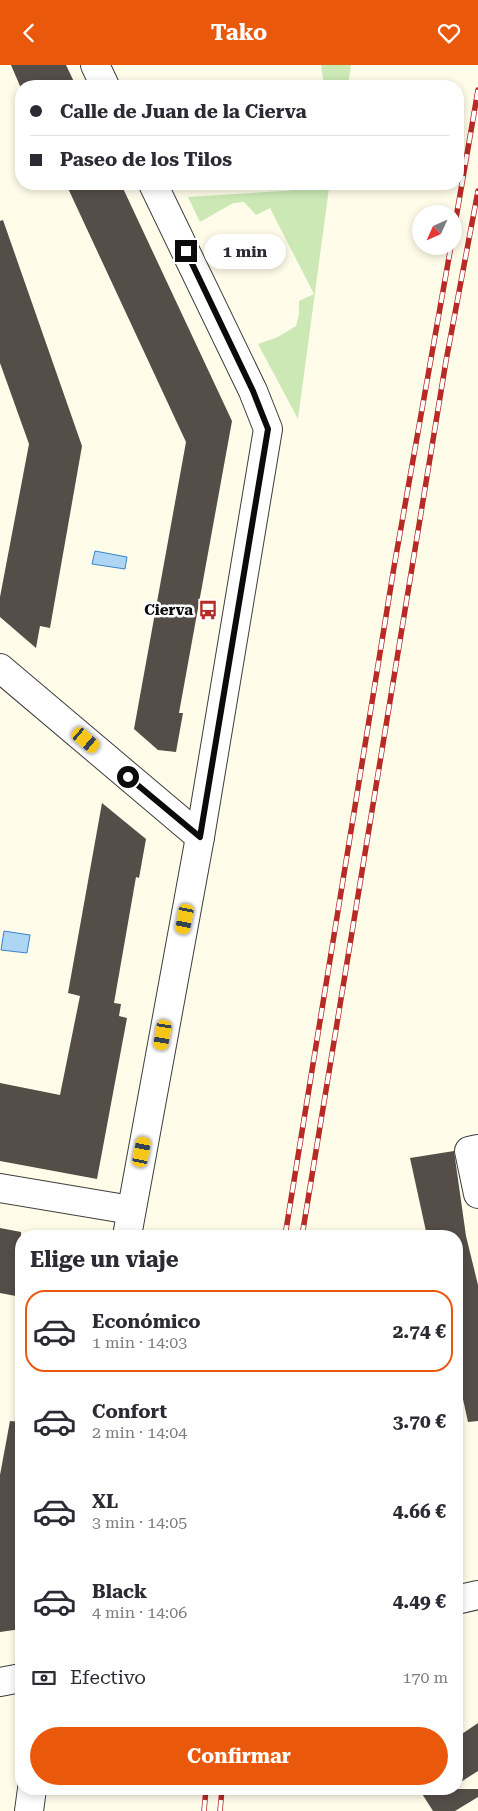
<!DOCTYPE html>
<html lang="es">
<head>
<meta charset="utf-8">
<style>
	body { margin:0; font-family:"Roboto Serif",serif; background:#f2f2f3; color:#2b2b33; height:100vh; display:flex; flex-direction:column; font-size:19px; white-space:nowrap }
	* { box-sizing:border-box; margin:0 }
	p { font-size:16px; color:#7c7c81 }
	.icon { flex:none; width:28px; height:28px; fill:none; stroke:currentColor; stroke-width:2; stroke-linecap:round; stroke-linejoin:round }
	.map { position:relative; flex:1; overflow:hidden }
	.panel { position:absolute; left:15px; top:1165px; width:448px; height:565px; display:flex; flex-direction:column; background:#fff; border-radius:20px; box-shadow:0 2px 8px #0003 }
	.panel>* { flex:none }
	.banner { position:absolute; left:15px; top:15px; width:449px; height:110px; border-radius:20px; box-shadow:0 2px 8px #0003; display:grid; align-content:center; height:110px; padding:0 15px; background:#fff }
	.needle { width:32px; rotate:225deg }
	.fabs { position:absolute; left:412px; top:140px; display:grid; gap:10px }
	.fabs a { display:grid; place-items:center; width:50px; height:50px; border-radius:50%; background:#fff; box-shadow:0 2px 8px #0003; font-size:25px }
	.end { position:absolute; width:22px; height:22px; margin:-11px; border:6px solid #0b0b0b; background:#fff; box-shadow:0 0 0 2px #fff }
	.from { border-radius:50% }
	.bubble { position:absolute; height:35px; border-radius:18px; background:#fff; box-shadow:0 2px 8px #0003; font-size:16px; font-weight:700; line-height:35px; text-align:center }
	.car { position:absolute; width:15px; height:30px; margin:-15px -8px; border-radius:6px; box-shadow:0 0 4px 1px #0007; background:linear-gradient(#f5c518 24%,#345 0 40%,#f5c518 0 76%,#345 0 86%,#f5c518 0) }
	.banner b { display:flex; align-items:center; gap:18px; height:48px; font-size:19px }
	.banner b+b { border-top:1px solid #e1e1e2 }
	.banner i { width:12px; height:12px; background:#2b2b33 }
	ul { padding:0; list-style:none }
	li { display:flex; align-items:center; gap:15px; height:82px; margin:0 10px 8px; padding:0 5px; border:2px solid transparent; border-radius:20px }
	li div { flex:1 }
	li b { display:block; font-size:19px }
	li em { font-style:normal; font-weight:700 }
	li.active { border-color:#ea580c }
	li>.icon { width:45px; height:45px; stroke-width:1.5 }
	h2 { padding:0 15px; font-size:22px; line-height:60px }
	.pay { display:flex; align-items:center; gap:12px; height:55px; padding:0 15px; font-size:19px }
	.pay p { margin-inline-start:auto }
	.primary-button { display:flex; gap:10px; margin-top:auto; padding:10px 15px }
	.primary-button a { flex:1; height:58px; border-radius:30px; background:#ea580c; color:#fff; font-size:20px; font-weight:700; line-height:58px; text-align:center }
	header { display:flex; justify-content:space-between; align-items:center; height:65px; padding:0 15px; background:#ea580c; color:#fff; font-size:22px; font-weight:700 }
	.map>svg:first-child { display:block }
	.green { fill:#cbe8b5 }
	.water { fill:#afd5f5; stroke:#3784cb }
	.building { fill:#544d48 }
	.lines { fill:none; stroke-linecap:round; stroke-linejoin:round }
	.minor-casing { stroke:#3e3e3e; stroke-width:30 }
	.minor { stroke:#fff; stroke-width:28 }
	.rail-casing { stroke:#b82a26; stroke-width:5.5 }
	.rail { stroke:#fff; stroke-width:4; stroke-dasharray:11; stroke-linecap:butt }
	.route { stroke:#0b0b0b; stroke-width:6 }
	.labels { text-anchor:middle; stroke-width:5; stroke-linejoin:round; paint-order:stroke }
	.poi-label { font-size:15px; font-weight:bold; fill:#0b0b0b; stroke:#fff; text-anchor:end }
</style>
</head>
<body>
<header><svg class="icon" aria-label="back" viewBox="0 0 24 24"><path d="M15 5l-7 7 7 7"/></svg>Tako<svg class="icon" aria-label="heart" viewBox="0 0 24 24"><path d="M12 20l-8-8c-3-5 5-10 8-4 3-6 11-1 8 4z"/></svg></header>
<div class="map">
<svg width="478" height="1746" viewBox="0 0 478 1746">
	<rect width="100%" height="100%" fill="#fffcea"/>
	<g class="green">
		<polygon points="321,0 351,0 348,21 324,21"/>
		<polygon points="329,123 298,354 258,279 278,272 296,261 299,249 299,236 314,229 270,143 256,150 244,137 233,138 200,157 188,132"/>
	</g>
	<g class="water">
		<polygon points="95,486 127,492 125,504 92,499"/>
		<polygon points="4,866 30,870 27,888 1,885"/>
	</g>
	<g class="building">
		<polygon points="11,0 66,0 76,21 20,21"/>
		<polygon points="66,119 121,119 232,356 179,648 183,648 176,687 158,685 134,664 186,377"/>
		<polygon points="3,155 82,381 50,563 40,561 36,583 0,552 0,532 29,379 0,298 0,156"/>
		<polygon points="102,738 146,774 139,813 136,812 114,938 121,939 119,951 127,953 97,1114 0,1096 0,1018 60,1030 80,931 68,928"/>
		<polygon points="454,1086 466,1171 478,1220 478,1356 468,1357 459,1316 456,1316 456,1171 427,1171 410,1093"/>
		<polygon points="0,1163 21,1167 21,1232 0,1228"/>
		<polygon points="10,1356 21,1357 21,1564 0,1567 0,1410"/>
		<polygon points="478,1658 478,1706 456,1720 456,1673"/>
		<polygon points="419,1724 478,1724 478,1732 455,1746 433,1746"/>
	</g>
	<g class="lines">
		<defs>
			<g id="minor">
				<polyline points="95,0 105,21"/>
				<polyline points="0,603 200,772"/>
				<polyline points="478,1084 469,1086 478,1129"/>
				<polyline points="0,1123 131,1145"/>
				<polyline points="127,1171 200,772 268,364 253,326 153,119"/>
				<polyline points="456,1535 478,1530"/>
				<polyline points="0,1617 21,1613"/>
				<polyline points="29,1746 32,1724"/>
			</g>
		</defs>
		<use href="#minor" class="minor-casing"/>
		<use href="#minor" class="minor"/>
		<defs>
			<g id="rail">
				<polyline points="454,165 478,25"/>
				<polyline points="285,1171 394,502 451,181"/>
				<polyline points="302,1171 446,296 478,126"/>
				<polyline points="204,1746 206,1724"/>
				<polyline points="220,1746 222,1724"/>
			</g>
		</defs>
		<use href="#rail" class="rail-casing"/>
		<use href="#rail" class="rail"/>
	</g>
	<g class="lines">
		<polyline class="route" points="128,712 200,772 268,364 253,326 186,186"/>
	</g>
	<defs>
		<symbol id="bus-bare" viewBox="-9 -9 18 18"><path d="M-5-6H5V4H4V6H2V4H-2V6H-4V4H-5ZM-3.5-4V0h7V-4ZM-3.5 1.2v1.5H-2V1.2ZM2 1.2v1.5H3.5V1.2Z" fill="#b82a26" stroke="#fff" stroke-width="2.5" paint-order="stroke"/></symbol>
	</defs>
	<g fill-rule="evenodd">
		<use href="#bus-bare" x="194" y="531" width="28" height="28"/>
	</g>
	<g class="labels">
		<g class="poi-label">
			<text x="193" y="550">Cierva</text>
		</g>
	</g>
</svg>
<div class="fabs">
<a><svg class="needle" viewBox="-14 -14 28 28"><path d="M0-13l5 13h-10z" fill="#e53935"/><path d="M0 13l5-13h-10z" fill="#7c7c81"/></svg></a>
</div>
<i class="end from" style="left:128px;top:712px"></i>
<i class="end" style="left:186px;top:186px"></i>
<div class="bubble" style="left:204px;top:169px;width:82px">1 min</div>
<i class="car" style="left:86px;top:675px;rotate:130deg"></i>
<i class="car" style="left:185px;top:854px;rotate:191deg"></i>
<i class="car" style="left:163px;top:970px;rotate:190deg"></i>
<i class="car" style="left:142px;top:1087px;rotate:11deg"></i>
<div class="banner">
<b><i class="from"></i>Calle de Juan de la Cierva</b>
<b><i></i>Paseo de los Tilos</b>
</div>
<section class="panel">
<h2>Elige un viaje</h2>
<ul>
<li class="active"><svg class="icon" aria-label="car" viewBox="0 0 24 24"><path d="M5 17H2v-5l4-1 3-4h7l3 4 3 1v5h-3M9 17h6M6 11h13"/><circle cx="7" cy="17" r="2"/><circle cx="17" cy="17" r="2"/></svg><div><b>Económico</b><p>1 min · 14:03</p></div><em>2.74 €</em></li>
<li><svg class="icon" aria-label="car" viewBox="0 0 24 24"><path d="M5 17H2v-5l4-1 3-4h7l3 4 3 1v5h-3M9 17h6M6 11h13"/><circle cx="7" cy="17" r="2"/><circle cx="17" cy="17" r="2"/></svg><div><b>Confort</b><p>2 min · 14:04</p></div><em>3.70 €</em></li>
<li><svg class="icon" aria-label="car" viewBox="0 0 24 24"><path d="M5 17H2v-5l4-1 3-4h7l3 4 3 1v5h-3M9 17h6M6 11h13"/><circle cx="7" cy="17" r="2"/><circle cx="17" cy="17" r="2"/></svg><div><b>XL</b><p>3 min · 14:05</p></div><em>4.66 €</em></li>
<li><svg class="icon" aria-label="car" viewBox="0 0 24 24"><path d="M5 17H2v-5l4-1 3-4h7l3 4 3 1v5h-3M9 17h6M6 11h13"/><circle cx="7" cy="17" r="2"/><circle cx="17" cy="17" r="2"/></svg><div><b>Black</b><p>4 min · 14:06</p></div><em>4.49 €</em></li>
</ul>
<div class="pay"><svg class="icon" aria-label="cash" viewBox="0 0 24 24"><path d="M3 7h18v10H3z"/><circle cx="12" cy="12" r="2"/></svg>Efectivo<p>170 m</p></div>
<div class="primary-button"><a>Confirmar</a></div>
</section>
</div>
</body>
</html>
